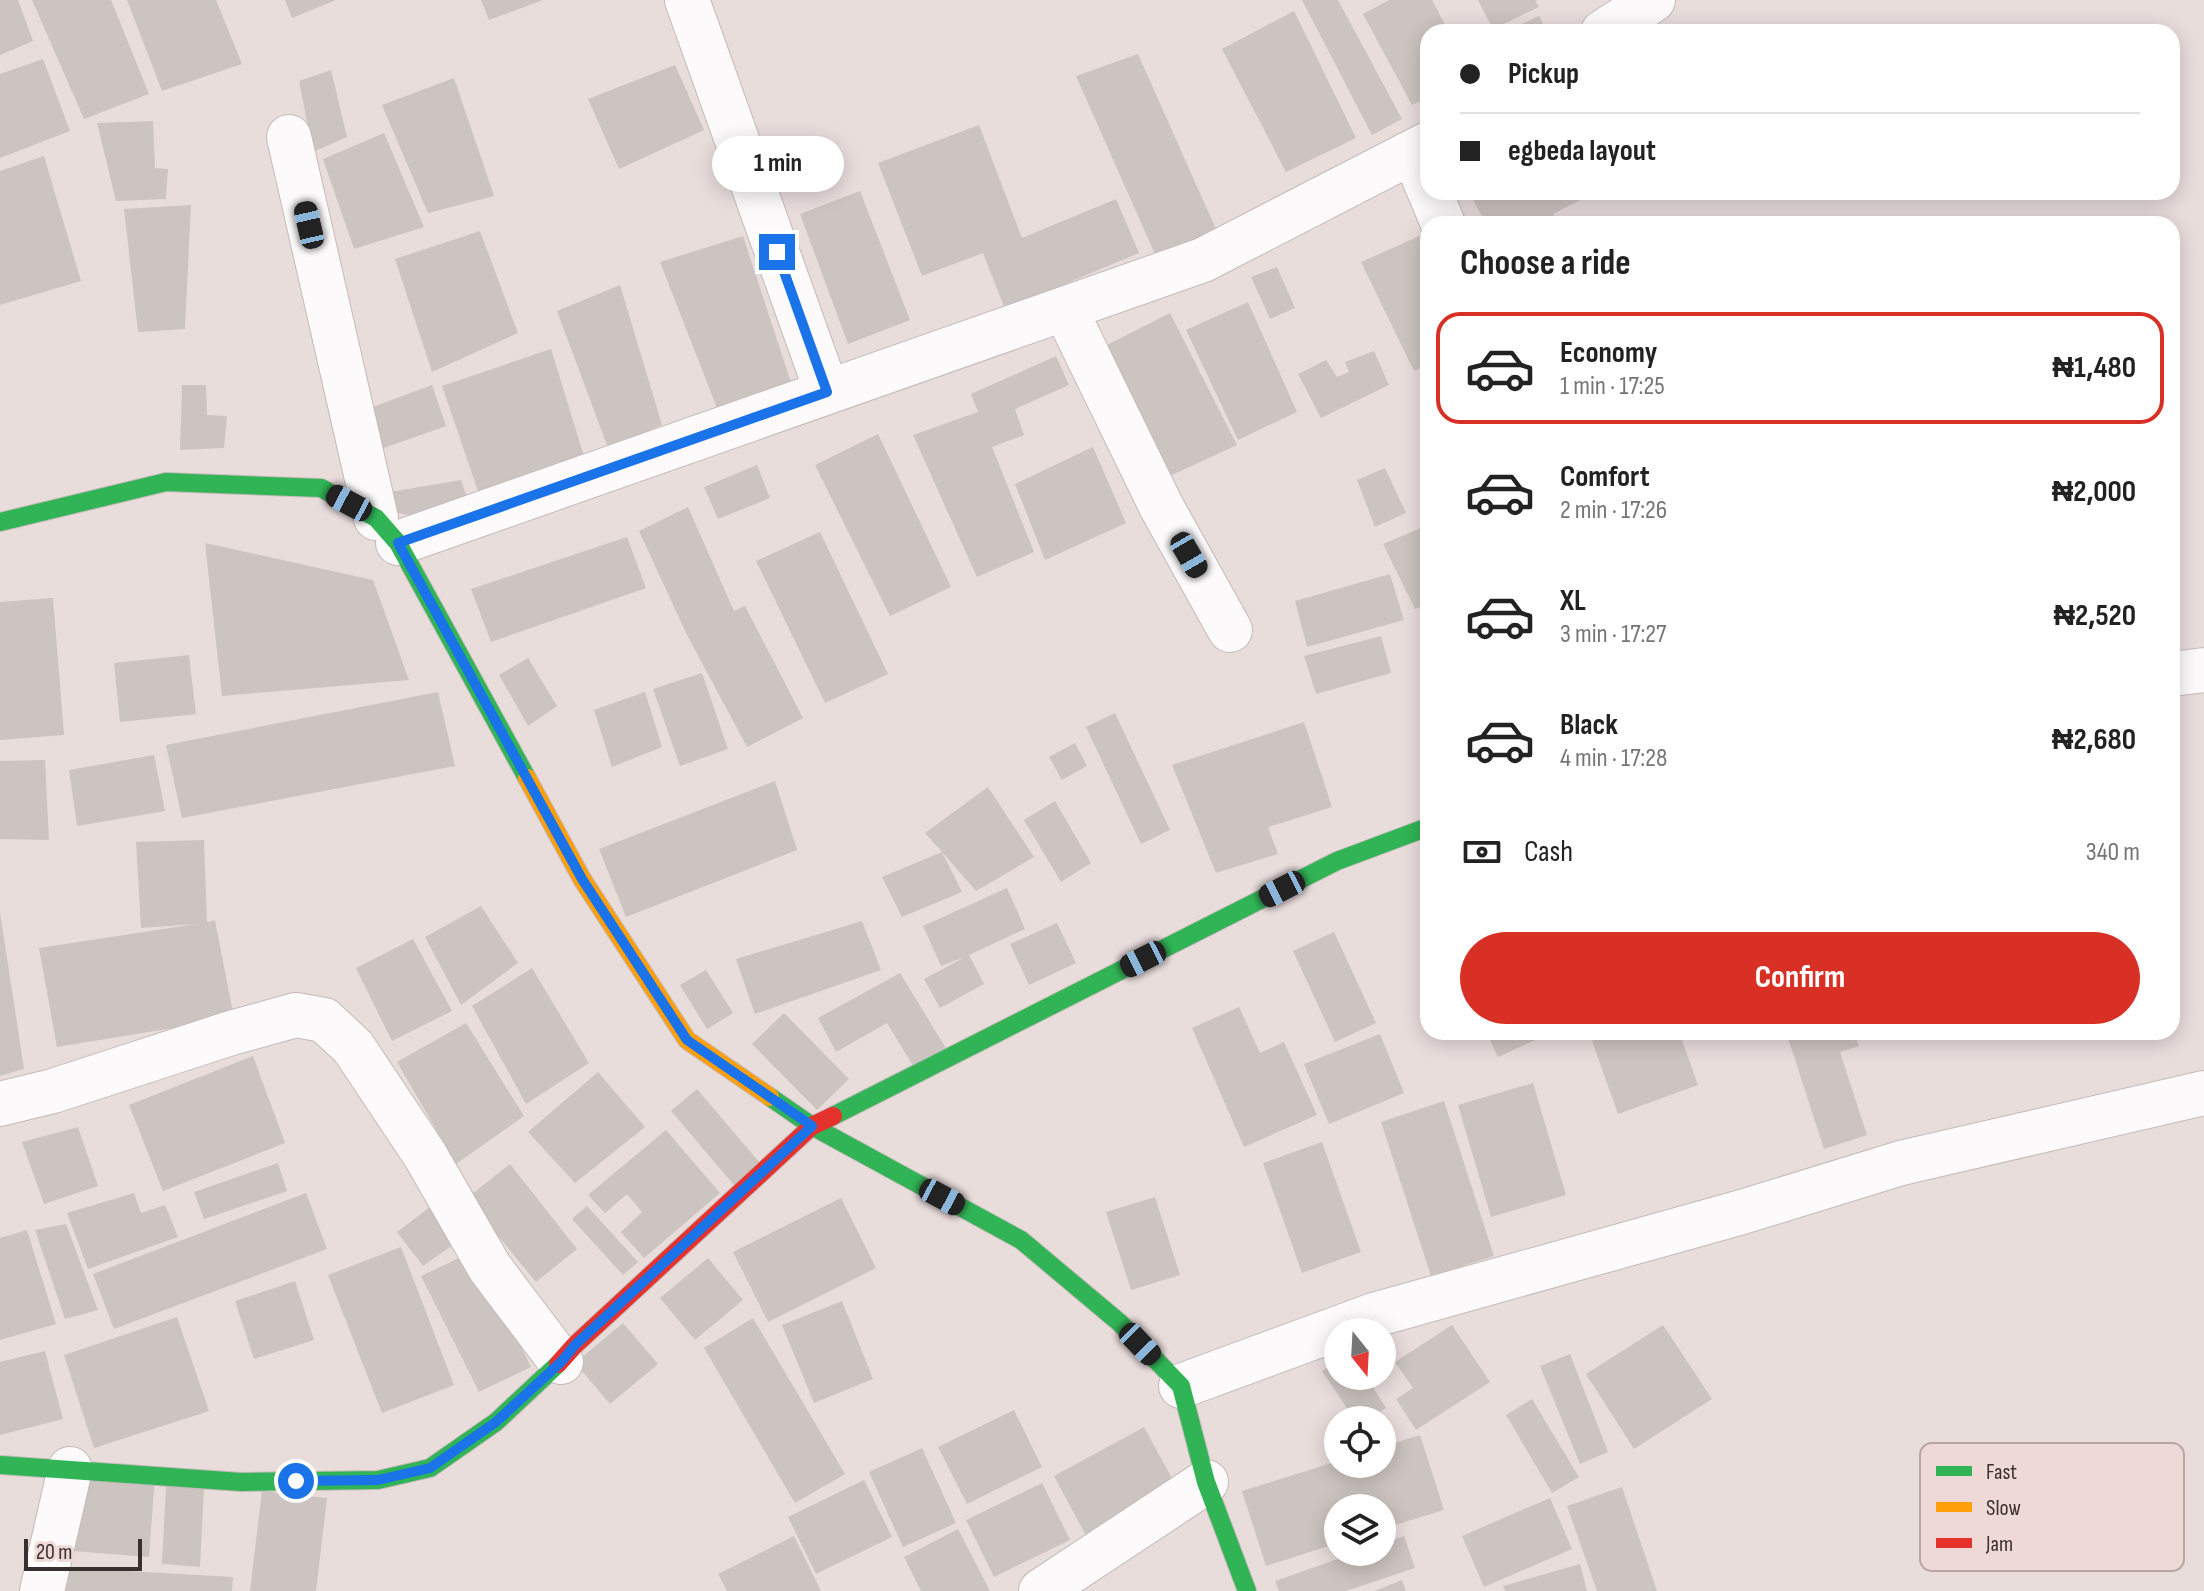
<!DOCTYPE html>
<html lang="en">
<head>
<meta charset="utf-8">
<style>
	body { margin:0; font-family:"Sofia Sans Condensed",sans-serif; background:#f2f2f2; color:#222; height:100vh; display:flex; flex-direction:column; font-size:30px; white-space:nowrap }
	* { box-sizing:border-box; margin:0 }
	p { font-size:26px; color:#767676 }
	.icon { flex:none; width:44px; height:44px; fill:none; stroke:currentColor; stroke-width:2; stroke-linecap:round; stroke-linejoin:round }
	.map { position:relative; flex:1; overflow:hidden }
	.drawer { position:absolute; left:1420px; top:216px; width:760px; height:824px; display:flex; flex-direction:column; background:#fff; border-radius:24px; box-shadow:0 4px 20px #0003 }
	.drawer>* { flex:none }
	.hud { position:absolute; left:1420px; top:24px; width:760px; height:176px; border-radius:24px; box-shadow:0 4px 20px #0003; display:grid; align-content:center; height:176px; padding:0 40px; background:#fff }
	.needle { width:52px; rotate:162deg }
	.fabs { position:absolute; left:1324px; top:1318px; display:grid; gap:16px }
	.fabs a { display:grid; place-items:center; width:72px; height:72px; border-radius:50%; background:#fff; box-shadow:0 4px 20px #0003; font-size:40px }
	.scale { position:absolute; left:24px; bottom:20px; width:118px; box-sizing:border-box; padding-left:8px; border:4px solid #38302f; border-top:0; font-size:22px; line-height:28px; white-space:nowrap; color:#38302f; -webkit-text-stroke:6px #efd9d6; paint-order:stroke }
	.end { position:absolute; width:36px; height:36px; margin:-18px; border:10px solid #1a73e8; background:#fff; box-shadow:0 0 0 4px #fff }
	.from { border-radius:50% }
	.bubble { position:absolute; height:56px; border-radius:28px; background:#fff; box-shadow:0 4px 20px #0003; font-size:26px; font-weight:700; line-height:56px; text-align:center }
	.car { position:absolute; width:24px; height:48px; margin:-24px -12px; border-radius:10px; box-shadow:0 0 6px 2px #0007; background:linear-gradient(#222 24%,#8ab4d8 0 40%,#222 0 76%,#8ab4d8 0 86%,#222 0) }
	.hud b { display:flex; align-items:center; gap:28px; height:76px; font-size:30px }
	.hud b+b { border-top:2px solid #e0e0e0 }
	.hud i { width:20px; height:20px; background:#222 }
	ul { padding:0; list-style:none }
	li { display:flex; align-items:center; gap:24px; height:112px; margin:0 16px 12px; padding:0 24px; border:4px solid transparent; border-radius:24px }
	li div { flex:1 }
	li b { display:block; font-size:30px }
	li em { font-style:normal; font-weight:700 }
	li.active { border-color:#d93025 }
	li>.icon { width:72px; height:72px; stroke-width:1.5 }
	h2 { padding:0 40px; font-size:36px; line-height:96px }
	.pay { display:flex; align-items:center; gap:20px; height:88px; padding:0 40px; font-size:30px }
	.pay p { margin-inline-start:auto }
	.cta { display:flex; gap:16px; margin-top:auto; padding:16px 40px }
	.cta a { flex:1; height:92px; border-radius:48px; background:#d93025; color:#fff; font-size:32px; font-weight:700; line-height:92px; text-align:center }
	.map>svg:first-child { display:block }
	.building { fill:#ccc4c1 }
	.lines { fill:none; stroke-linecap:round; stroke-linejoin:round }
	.street-casing { stroke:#c4bab9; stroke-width:46 }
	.fast-casing { stroke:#c4bab9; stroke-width:20 }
	.slow-casing { stroke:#c4bab9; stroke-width:20 }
	.jam-casing { stroke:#c4bab9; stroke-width:20 }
	.street { stroke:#fcfafa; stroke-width:44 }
	.fast { stroke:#30b455; stroke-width:18 }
	.slow { stroke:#ff9f0a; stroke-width:18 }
	.jam { stroke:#e5322d; stroke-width:18 }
	.route { stroke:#1a73e8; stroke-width:10 }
	.key { fill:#efd9d6; stroke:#b8a6a4; stroke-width:2 }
	.key-label { font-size:22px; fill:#38302f }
</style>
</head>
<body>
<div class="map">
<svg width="2204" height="1591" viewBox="0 0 2204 1591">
	<rect width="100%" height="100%" fill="#e9dddc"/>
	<g class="building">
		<polygon points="0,0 18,0 33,41 0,55"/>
		<polygon points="32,0 111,0 149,94 84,119"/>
		<polygon points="127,0 216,0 242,64 162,91"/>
		<polygon points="285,0 336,0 292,18"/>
		<polygon points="481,0 543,0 489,20"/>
		<polygon points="1302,0 1338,0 1402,119 1372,135"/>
		<polygon points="1389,0 1432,0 1449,32 1428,32 1428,98 1412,105 1363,14"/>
		<polygon points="1478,0 1535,0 1539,7 1493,29"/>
		<polygon points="1294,11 1356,138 1286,172 1222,49"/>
		<polygon points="1539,16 1547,32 1505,32"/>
		<polygon points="1138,54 1219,236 1158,261 1076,76"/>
		<polygon points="43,59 70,131 0,158 0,74"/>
		<polygon points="675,65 704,130 619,169 588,99"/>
		<polygon points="331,70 347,137 313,152 299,81"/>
		<polygon points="454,78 494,196 428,213 382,105"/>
		<polygon points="153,121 155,168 168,169 166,199 116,201 97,123"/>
		<polygon points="979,125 1022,238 1116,199 1139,253 1005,309 983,253 922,276 878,163"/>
		<polygon points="384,133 424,227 354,249 323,159"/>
		<polygon points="44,156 81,281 0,305 0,171"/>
		<polygon points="860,191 910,320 848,344 800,214"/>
		<polygon points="1469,192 1581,192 1584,198 1553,214 1558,224 1486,224"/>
		<polygon points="191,205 185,329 138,332 124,209"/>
		<polygon points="480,231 518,333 432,372 395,259"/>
		<polygon points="1426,233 1428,365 1414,371 1361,262"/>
		<polygon points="743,236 796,398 724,426 660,262"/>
		<polygon points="1277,267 1295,308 1270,319 1251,277"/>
		<polygon points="620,285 662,425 608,448 557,311"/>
		<polygon points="1248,302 1297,412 1238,440 1186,330"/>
		<polygon points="1170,313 1237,445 1161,480 1095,351"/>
		<polygon points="551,349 587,466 481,500 442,386"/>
		<polygon points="1374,351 1389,385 1321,418 1298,374 1326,360 1337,377 1349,372 1345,362"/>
		<polygon points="1056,356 1069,385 1015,409 1024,435 992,447 1034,552 977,577 913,435 978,412 971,394"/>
		<polygon points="182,385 206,385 207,415 227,416 224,448 180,450"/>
		<polygon points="432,385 446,426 381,449 370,408"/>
		<polygon points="878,434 951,587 890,616 815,465"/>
		<polygon points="1093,447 1126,523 1045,560 1015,484"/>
		<polygon points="757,465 770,498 718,519 704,487"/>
		<polygon points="1385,468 1406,513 1375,527 1357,480"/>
		<polygon points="461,480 470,506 424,519 387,510 384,493"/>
		<polygon points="688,507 734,611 745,606 803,718 747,747 686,633 639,531"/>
		<polygon points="1428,525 1428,604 1415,609 1383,544"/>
		<polygon points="820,532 888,674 825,703 756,561"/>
		<polygon points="627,537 646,588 491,642 471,589"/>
		<polygon points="205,543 373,580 409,680 222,696"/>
		<polygon points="1390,574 1404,620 1307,647 1295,601"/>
		<polygon points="53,598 64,735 0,740 0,602"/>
		<polygon points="1381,636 1391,673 1316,694 1304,656"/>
		<polygon points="189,655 196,714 120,722 114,663"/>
		<polygon points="528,658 557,706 528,726 499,675"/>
		<polygon points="702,673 728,749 680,766 653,689"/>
		<polygon points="438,692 455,766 182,818 166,745"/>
		<polygon points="645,692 662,747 612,767 594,710"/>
		<polygon points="1115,713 1170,830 1141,844 1086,727"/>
		<polygon points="1304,722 1332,807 1268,827 1278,854 1216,873 1172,765"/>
		<polygon points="1075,743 1087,766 1062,780 1049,757"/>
		<polygon points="154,755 165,811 77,826 69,770"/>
		<polygon points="45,760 49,840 0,839 0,761"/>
		<polygon points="775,781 797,850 626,917 599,849"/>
		<polygon points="988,787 1034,857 976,891 942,852 962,892 902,917 882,877 942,852 925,833"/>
		<polygon points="1055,801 1091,863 1061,882 1024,820"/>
		<polygon points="204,840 207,922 215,920 234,1018 57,1047 39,948 196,924 141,928 136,842"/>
		<polygon points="1007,888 1025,929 969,955 984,984 940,1008 924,979 965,957 941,966 923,926"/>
		<polygon points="481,906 518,963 461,1005 425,937"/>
		<polygon points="0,912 24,1069 0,1076"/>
		<polygon points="862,921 881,970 755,1014 736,959"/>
		<polygon points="1057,923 1076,963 1029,985 1010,944"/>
		<polygon points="1334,932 1376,1023 1335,1042 1293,951"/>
		<polygon points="413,939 452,1011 392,1041 356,968"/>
		<polygon points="532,968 589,1063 526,1104 472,1006"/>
		<polygon points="706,970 733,1013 707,1029 680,985"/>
		<polygon points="900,973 947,1050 915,1069 887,1023 836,1052 818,1018"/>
		<polygon points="1239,1007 1260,1053 1284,1042 1317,1115 1244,1147 1192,1028"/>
		<polygon points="784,1013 849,1079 817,1110 752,1044"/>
		<polygon points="466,1023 524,1116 456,1164 397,1062"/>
		<polygon points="1486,1032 1553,1032 1498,1057"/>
		<polygon points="1617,1032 1679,1032 1698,1085 1618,1114 1592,1041"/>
		<polygon points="1786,1032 1854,1032 1859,1046 1840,1052 1867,1135 1824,1149"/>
		<polygon points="1380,1034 1404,1093 1329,1124 1304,1064"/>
		<polygon points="253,1056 285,1143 163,1191 129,1105"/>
		<polygon points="598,1072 645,1127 575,1183 528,1132"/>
		<polygon points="1533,1083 1566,1195 1491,1217 1458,1105"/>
		<polygon points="697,1089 760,1163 734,1185 671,1111"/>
		<polygon points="1444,1101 1494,1256 1431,1276 1381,1122"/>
		<polygon points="78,1127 98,1186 44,1204 22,1142"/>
		<polygon points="666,1130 720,1193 644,1258 621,1232 642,1212 627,1194 605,1213 588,1195"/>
		<polygon points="1322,1142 1361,1252 1302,1273 1263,1163"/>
		<polygon points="278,1163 287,1191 204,1219 194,1192"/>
		<polygon points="510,1164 577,1249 536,1282 467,1198"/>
		<polygon points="134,1193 141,1213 165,1205 178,1237 88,1269 67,1213"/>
		<polygon points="306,1193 327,1249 114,1329 93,1274"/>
		<polygon points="1155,1197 1180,1275 1131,1290 1106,1212"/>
		<polygon points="841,1198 876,1268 768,1322 733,1252"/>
		<polygon points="438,1201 464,1237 423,1266 397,1232"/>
		<polygon points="587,1206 638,1262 623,1275 572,1219"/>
		<polygon points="66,1224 98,1310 65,1319 35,1230"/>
		<polygon points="27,1230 56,1324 0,1340 0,1238"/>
		<polygon points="401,1247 454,1385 382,1413 328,1275"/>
		<polygon points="474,1251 531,1367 479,1392 421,1276"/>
		<polygon points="708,1258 743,1300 695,1340 660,1298"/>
		<polygon points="295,1281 314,1340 254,1359 235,1301"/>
		<polygon points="842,1301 873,1379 814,1403 782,1325"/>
		<polygon points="177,1317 209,1411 94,1448 64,1355"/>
		<polygon points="753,1318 845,1474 795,1503 704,1348"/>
		<polygon points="623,1323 658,1364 610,1404 575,1363"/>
		<polygon points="1452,1325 1490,1382 1416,1430 1396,1399 1413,1388 1395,1362"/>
		<polygon points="1663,1325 1712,1399 1634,1449 1586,1374"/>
		<polygon points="45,1351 63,1419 0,1435 0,1362"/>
		<polygon points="1570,1354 1608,1452 1580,1464 1540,1366"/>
		<polygon points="1338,1361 1338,1376 1366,1376 1386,1408 1368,1420 1355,1420 1322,1371"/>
		<polygon points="1532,1399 1579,1477 1552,1493 1506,1415"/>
		<polygon points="1014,1410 1042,1467 967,1504 938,1447"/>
		<polygon points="1144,1427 1181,1495 1090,1543 1054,1476"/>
		<polygon points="1420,1435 1444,1510 1382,1529 1382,1508 1338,1508 1338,1543 1266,1566 1242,1491 1338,1461 1338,1464 1382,1464 1382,1447"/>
		<polygon points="922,1448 956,1523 903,1547 869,1472"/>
		<polygon points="78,1470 155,1476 149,1557 72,1551"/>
		<polygon points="864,1480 892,1537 816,1574 788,1517"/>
		<polygon points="1042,1483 1070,1540 994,1577 966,1520"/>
		<polygon points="166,1486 204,1488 200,1567 162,1564"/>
		<polygon points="1622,1487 1657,1591 1597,1591 1567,1506"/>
		<polygon points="262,1491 327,1498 316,1591 250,1591"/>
		<polygon points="1550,1498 1572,1549 1484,1587 1462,1536"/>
		<polygon points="958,1529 990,1591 921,1591 904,1557"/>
		<polygon points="794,1536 821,1591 727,1591 718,1574"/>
		<polygon points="1404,1536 1415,1568 1346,1591 1279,1591 1275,1581 1358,1552 1382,1552 1382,1544"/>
		<polygon points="1580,1564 1587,1591 1505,1591 1503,1586"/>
		<polygon points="57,1567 233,1577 232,1591 56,1591"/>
		<polygon points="1402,1580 1406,1591 1374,1591"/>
	</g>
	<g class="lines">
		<defs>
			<g id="street">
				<polyline points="687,0 827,392"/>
				<polyline points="1603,32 1653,0"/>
				<polyline points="289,137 376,518"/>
				<polyline points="1414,153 1428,188"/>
				<polyline points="1430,192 1443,224"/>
				<polyline points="1065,309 1161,506 1230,630"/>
				<polyline points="398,543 1203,260 1428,144"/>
				<polyline points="2172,674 2204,670"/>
				<polyline points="0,1104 53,1091 231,1033 296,1015 324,1020 353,1047 425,1155 490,1268 561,1362"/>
				<polyline points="1181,1386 1374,1315 1742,1212 1901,1163 2204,1093"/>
				<polyline points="42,1591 70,1469"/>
				<polyline points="1041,1591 1206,1482"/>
			</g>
			<g id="fast">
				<polyline points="0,522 166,482 321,488 376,518 398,543 527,778"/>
				<polyline points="770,1097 812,1126 1021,1240 1120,1323 1181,1386 1206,1482 1247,1591"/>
				<polyline points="833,1116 1337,861 1428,827"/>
				<polyline points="0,1465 241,1482 378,1480 430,1468 496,1422 558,1364"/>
			</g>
			<polyline id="slow" points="527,778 582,879 687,1040 770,1097"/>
			<polyline id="jam" points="558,1364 575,1345 812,1126 833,1116"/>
		</defs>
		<use href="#street" class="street-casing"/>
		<use href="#fast" class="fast-casing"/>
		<use href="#slow" class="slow-casing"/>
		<use href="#jam" class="jam-casing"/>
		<use href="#street" class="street"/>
		<use href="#fast" class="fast"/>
		<use href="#slow" class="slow"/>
		<use href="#jam" class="jam"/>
	</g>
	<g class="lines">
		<polyline class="route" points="296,1481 378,1480 430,1468 496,1422 561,1362 575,1345 812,1126 687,1040 582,879 398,543 827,392 777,252"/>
	</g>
	<rect x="1920" y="1443" width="264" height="128" rx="12" class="key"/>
	<rect x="1936" y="1466" width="36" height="10" fill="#30b455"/>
	<rect x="1936" y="1502" width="36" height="10" fill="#ff9f0a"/>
	<rect x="1936" y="1538" width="36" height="10" fill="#e5322d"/>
	<g class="key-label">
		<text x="1986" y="1479">Fast</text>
		<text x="1986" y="1515">Slow</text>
		<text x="1986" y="1551">Jam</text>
	</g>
</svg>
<div class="fabs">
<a><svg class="needle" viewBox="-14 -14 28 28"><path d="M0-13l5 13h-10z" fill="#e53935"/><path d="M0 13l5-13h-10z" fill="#767676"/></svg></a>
<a><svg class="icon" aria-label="locate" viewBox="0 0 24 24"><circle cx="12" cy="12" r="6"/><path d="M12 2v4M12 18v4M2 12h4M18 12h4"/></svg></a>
<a><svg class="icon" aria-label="layers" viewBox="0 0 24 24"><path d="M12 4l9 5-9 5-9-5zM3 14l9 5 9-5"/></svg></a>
</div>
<div class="scale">20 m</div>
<i class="end from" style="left:296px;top:1481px"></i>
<i class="end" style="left:777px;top:252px"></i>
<div class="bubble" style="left:712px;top:136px;width:132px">1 min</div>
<i class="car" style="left:309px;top:225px;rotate:347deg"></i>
<i class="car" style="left:349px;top:503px;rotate:298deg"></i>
<i class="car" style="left:1189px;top:555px;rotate:150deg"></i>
<i class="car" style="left:1282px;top:889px;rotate:243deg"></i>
<i class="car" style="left:1143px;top:959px;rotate:243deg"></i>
<i class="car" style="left:942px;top:1197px;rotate:118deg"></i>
<i class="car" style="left:1140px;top:1344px;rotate:136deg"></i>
<div class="hud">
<b><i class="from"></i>Pickup</b>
<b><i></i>egbeda layout</b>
</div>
<section class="drawer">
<h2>Choose a ride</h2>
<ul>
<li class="active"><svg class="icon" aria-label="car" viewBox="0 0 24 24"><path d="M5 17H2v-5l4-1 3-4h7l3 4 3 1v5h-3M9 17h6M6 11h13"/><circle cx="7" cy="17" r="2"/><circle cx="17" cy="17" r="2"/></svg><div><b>Economy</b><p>1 min · 17:25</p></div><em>₦1,480</em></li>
<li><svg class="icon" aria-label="car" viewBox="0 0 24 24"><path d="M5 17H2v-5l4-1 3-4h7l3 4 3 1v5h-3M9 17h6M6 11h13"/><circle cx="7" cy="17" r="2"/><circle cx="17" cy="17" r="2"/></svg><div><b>Comfort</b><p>2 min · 17:26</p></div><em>₦2,000</em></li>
<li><svg class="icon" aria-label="car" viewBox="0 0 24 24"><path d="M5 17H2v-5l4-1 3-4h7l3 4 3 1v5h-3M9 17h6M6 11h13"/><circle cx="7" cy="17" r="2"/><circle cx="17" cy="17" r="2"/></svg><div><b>XL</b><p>3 min · 17:27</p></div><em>₦2,520</em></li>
<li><svg class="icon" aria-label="car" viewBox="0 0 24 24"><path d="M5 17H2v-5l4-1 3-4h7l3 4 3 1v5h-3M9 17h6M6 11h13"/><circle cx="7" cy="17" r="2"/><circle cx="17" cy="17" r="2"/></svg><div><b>Black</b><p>4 min · 17:28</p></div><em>₦2,680</em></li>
</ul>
<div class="pay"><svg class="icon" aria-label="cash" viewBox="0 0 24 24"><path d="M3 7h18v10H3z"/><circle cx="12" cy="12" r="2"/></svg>Cash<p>340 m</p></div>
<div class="cta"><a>Confirm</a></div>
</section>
</div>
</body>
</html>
